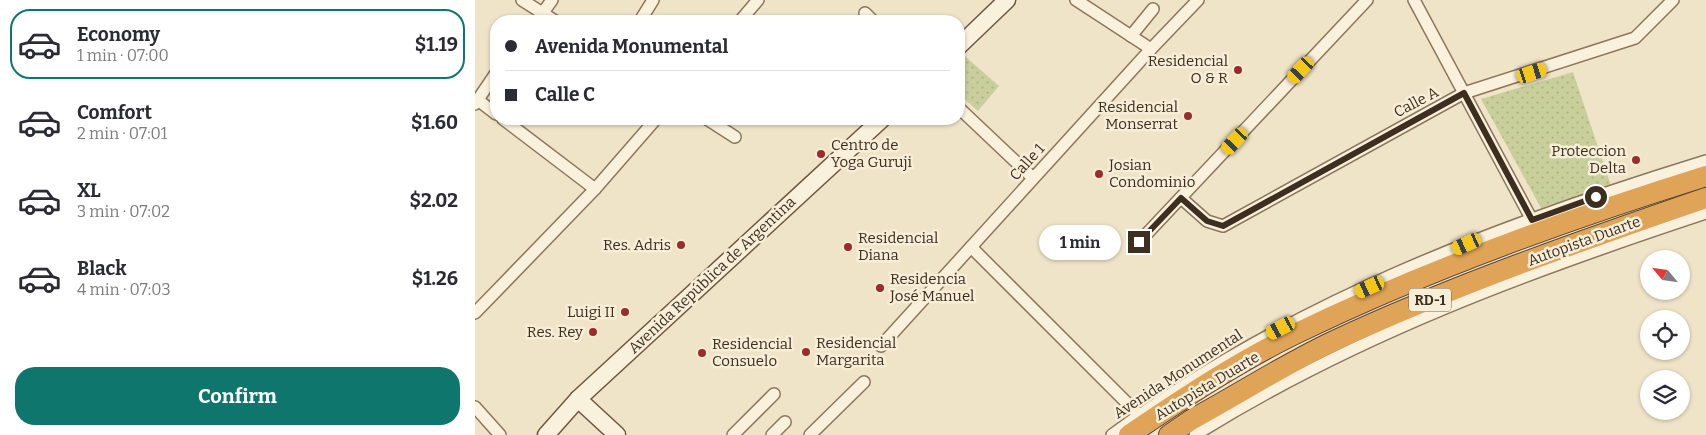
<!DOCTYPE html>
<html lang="en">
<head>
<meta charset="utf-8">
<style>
	body { margin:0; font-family:Bitter,serif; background:#f7f7f7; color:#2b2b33; height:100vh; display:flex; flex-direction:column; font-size:19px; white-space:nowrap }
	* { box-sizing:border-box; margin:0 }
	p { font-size:16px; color:#7c7c81 }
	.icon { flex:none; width:28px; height:28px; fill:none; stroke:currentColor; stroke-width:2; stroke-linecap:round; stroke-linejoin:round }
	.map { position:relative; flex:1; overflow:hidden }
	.side { display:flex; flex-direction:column; background:#fff; width:475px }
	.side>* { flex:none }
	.hud { position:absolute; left:15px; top:15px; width:475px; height:110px; border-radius:20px; box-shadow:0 1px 4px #0004; display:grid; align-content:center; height:110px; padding:0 15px; background:#fff }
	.needle { width:32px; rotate:299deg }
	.controls { position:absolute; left:1165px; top:250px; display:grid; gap:10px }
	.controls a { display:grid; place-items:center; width:50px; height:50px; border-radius:50%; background:#fff; box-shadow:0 1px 4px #0004; font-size:25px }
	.end { position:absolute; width:22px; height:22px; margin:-11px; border:6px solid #3d2e20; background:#fff; box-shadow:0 0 0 2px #fff }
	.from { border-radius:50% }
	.bubble { position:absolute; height:35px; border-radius:18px; background:#fff; box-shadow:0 1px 4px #0004; font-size:16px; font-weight:700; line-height:35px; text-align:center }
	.car { position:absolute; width:15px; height:30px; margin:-15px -8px; border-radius:6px; box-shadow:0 0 4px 1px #0007; background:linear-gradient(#f5c518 24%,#345 0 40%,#f5c518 0 76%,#345 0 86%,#f5c518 0) }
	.hud b { display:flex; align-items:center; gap:18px; height:48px; font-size:19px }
	.hud b+b { border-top:1px solid #e1e1e2 }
	.hud i { width:12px; height:12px; background:#2b2b33 }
	ul { padding:9px 0 0; list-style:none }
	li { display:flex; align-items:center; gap:15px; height:70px; margin:0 10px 8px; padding:0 5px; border:2px solid transparent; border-radius:20px }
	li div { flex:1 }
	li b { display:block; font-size:19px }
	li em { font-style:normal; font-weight:700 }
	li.on { border-color:#0f766e }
	li>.icon { width:45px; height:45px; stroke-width:1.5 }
	.primary-button { display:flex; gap:10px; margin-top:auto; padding:10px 15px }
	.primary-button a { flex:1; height:58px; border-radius:20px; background:#0f766e; color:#fff; font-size:20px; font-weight:700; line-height:58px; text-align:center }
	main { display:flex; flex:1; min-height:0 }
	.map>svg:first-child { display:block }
	.grass { fill:url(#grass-dots) }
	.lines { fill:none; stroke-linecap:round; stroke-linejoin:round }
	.street-casing { stroke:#8d765c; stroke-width:14 }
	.secondary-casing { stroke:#6f573f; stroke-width:19 }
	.highway-casing { stroke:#5b4430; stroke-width:22 }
	.street { stroke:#faf1dc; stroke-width:11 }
	.secondary { stroke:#faf1dc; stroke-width:16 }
	.highway { stroke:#e0a458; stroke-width:20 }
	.route { stroke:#3d2e20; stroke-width:6 }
	.poi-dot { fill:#9e2a2b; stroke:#f7eed8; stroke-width:2 }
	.labels { text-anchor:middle; stroke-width:5; stroke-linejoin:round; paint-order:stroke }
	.shield { fill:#f7eed8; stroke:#756857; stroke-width:1 }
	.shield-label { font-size:14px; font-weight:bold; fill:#3d2e20 }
	.poi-label { font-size:15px; fill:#3d2e20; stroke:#f7eed8; text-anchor:end }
	.street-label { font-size:15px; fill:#3d2e20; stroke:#f7eed8 }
</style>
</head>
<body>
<main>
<section class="side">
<ul>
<li class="on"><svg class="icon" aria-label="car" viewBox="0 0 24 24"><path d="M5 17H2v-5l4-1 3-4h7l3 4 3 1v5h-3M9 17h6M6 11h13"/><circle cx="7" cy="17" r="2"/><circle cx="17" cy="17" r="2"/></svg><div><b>Economy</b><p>1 min · 07:00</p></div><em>$1.19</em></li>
<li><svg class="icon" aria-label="car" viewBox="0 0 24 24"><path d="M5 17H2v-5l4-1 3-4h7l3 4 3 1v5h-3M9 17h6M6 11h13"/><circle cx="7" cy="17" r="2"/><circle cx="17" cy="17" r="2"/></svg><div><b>Comfort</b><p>2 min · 07:01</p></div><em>$1.60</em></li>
<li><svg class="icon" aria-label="car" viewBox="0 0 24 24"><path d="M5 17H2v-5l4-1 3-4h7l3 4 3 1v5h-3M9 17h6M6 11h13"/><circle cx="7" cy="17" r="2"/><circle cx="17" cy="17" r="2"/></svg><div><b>XL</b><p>3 min · 07:02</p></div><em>$2.02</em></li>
<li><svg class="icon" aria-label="car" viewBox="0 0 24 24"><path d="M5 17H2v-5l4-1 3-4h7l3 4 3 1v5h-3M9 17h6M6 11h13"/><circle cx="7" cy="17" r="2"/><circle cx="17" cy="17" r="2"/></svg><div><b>Black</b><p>4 min · 07:03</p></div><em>$1.26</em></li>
</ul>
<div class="primary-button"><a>Confirm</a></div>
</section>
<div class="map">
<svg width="1231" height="435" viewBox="0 0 1231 435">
	<defs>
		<pattern id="grass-dots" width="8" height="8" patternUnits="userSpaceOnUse" patternTransform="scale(1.25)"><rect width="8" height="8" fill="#c9cf9b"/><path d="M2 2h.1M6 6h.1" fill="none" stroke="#aeb285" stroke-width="1.8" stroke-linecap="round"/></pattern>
	</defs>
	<rect width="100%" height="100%" fill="#f0e4c8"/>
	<g class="grass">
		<polygon points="484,51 524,86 503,111 484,94"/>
		<polygon points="1098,72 1136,186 1066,208 1006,99"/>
	</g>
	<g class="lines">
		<defs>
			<g id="street">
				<polyline points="47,0 80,21"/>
				<polyline points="601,0 676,49"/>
				<polyline points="939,0 1057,220"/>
				<polyline points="390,13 398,21"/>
				<polyline points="62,21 77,0"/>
				<polyline points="165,21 178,0"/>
				<polyline points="265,21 283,0"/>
				<polyline points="656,36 678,9"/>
				<polyline points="3,100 21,114"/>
				<polyline points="0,104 21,73"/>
				<polyline points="484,108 558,178"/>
				<polyline points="28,119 120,189"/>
				<polyline points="232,119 260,137"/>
				<polyline points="706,198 732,221 748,226 989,93 1160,38 1198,0"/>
				<polyline points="664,242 892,0"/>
				<polyline points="496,247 664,415"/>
				<polyline points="0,313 120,189 181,119"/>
				<polyline points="406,346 676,49 723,0"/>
				<polyline points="0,407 25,435"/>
				<polyline points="258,435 299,394"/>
				<polyline points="297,435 310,422"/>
				<polyline points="335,435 389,382"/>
				<path d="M637 435C813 304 1023 225 1231 161"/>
				<path d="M720 435C878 336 1055 271 1231 213"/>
			</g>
			<g id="secondary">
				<polyline points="484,46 532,0"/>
				<polyline points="103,399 142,435"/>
				<polyline points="71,435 103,399 407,119"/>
			</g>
			<g id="highway">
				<path d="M654 435C707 399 761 363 818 335 951 270 1090 220 1231 176"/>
				<path d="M694 435 716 420C764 394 810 364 859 341 979 285 1106 241 1231 198"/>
			</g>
		</defs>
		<use href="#street" class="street-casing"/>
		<use href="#secondary" class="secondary-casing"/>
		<use href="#highway" class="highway-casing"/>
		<use href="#street" class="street"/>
		<use href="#secondary" class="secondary"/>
		<use href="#highway" class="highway"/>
	</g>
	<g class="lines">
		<polyline class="route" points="664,242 706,198 732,221 748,226 989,93 1057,220 1121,197"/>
	</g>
	<g class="poi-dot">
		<circle cx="763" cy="70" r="5"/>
		<circle cx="713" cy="116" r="5"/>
		<circle cx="346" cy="154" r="5"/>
		<circle cx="1161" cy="160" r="5"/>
		<circle cx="624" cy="174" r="5"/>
		<circle cx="206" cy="245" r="5"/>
		<circle cx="373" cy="247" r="5"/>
		<circle cx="405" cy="288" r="5"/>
		<circle cx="150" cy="312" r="5"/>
		<circle cx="118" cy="332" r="5"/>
		<circle cx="331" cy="352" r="5"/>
		<circle cx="227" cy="353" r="5"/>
	</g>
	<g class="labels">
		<rect class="shield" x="934" y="288.5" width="42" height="23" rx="4"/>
		<g class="shield-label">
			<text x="955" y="305">RD-1</text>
		</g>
		<g class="poi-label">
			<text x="753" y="66">Residencial<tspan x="753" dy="17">O &amp; R</tspan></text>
			<text x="703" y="112">Residencial<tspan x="703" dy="17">Monserrat</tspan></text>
			<text x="356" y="150" text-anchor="start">Centro de<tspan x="356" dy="17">Yoga Guruji</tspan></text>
			<text x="1151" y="156">Proteccion<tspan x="1151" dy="17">Delta</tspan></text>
			<text x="634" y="170" text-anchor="start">Josian<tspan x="634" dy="17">Condominio</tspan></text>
			<text x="383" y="243" text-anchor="start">Residencial<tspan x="383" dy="17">Diana</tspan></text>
			<text x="196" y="250">Res. Adris</text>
			<text x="415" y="284" text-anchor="start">Residencia<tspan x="415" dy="17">José Manuel</tspan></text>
			<text x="140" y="317">Luigi II</text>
			<text x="108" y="337">Res. Rey</text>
			<text x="341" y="348" text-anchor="start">Residencial<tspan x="341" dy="17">Margarita</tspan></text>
			<text x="237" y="349" text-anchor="start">Residencial<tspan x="237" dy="17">Consuelo</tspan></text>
		</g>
		<g class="street-label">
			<text transform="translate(941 102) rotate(-28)" y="5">Calle A</text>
			<text transform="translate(552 162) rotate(-48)" y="5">Calle 1</text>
			<text transform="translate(1109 241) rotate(-20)" y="5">Autopista Duarte</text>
			<text transform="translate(237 275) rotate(-43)" y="5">Avenida República de Argentina</text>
			<text transform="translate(703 374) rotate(-33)" y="5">Avenida Monumental</text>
			<text transform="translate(732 386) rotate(-31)" y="5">Autopista Duarte</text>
		</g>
	</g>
</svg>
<div class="controls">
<a><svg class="needle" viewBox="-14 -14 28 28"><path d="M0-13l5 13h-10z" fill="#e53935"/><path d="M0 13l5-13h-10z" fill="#7c7c81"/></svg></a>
<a><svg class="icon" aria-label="locate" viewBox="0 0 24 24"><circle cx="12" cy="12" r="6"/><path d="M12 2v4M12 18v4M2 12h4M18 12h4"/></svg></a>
<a><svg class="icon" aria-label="layers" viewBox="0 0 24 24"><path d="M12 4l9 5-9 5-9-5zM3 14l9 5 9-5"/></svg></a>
</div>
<i class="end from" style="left:1121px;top:197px"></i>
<i class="end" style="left:664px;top:242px"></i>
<div class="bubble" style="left:564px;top:225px;width:82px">1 min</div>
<i class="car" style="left:826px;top:70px;rotate:223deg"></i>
<i class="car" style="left:1057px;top:73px;rotate:72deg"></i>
<i class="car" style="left:760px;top:141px;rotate:223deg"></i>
<i class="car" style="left:992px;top:244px;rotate:246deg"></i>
<i class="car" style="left:895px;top:287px;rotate:245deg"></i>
<i class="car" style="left:806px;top:328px;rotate:242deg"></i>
<div class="hud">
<b><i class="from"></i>Avenida Monumental</b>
<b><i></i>Calle C</b>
</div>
</div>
</main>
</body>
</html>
